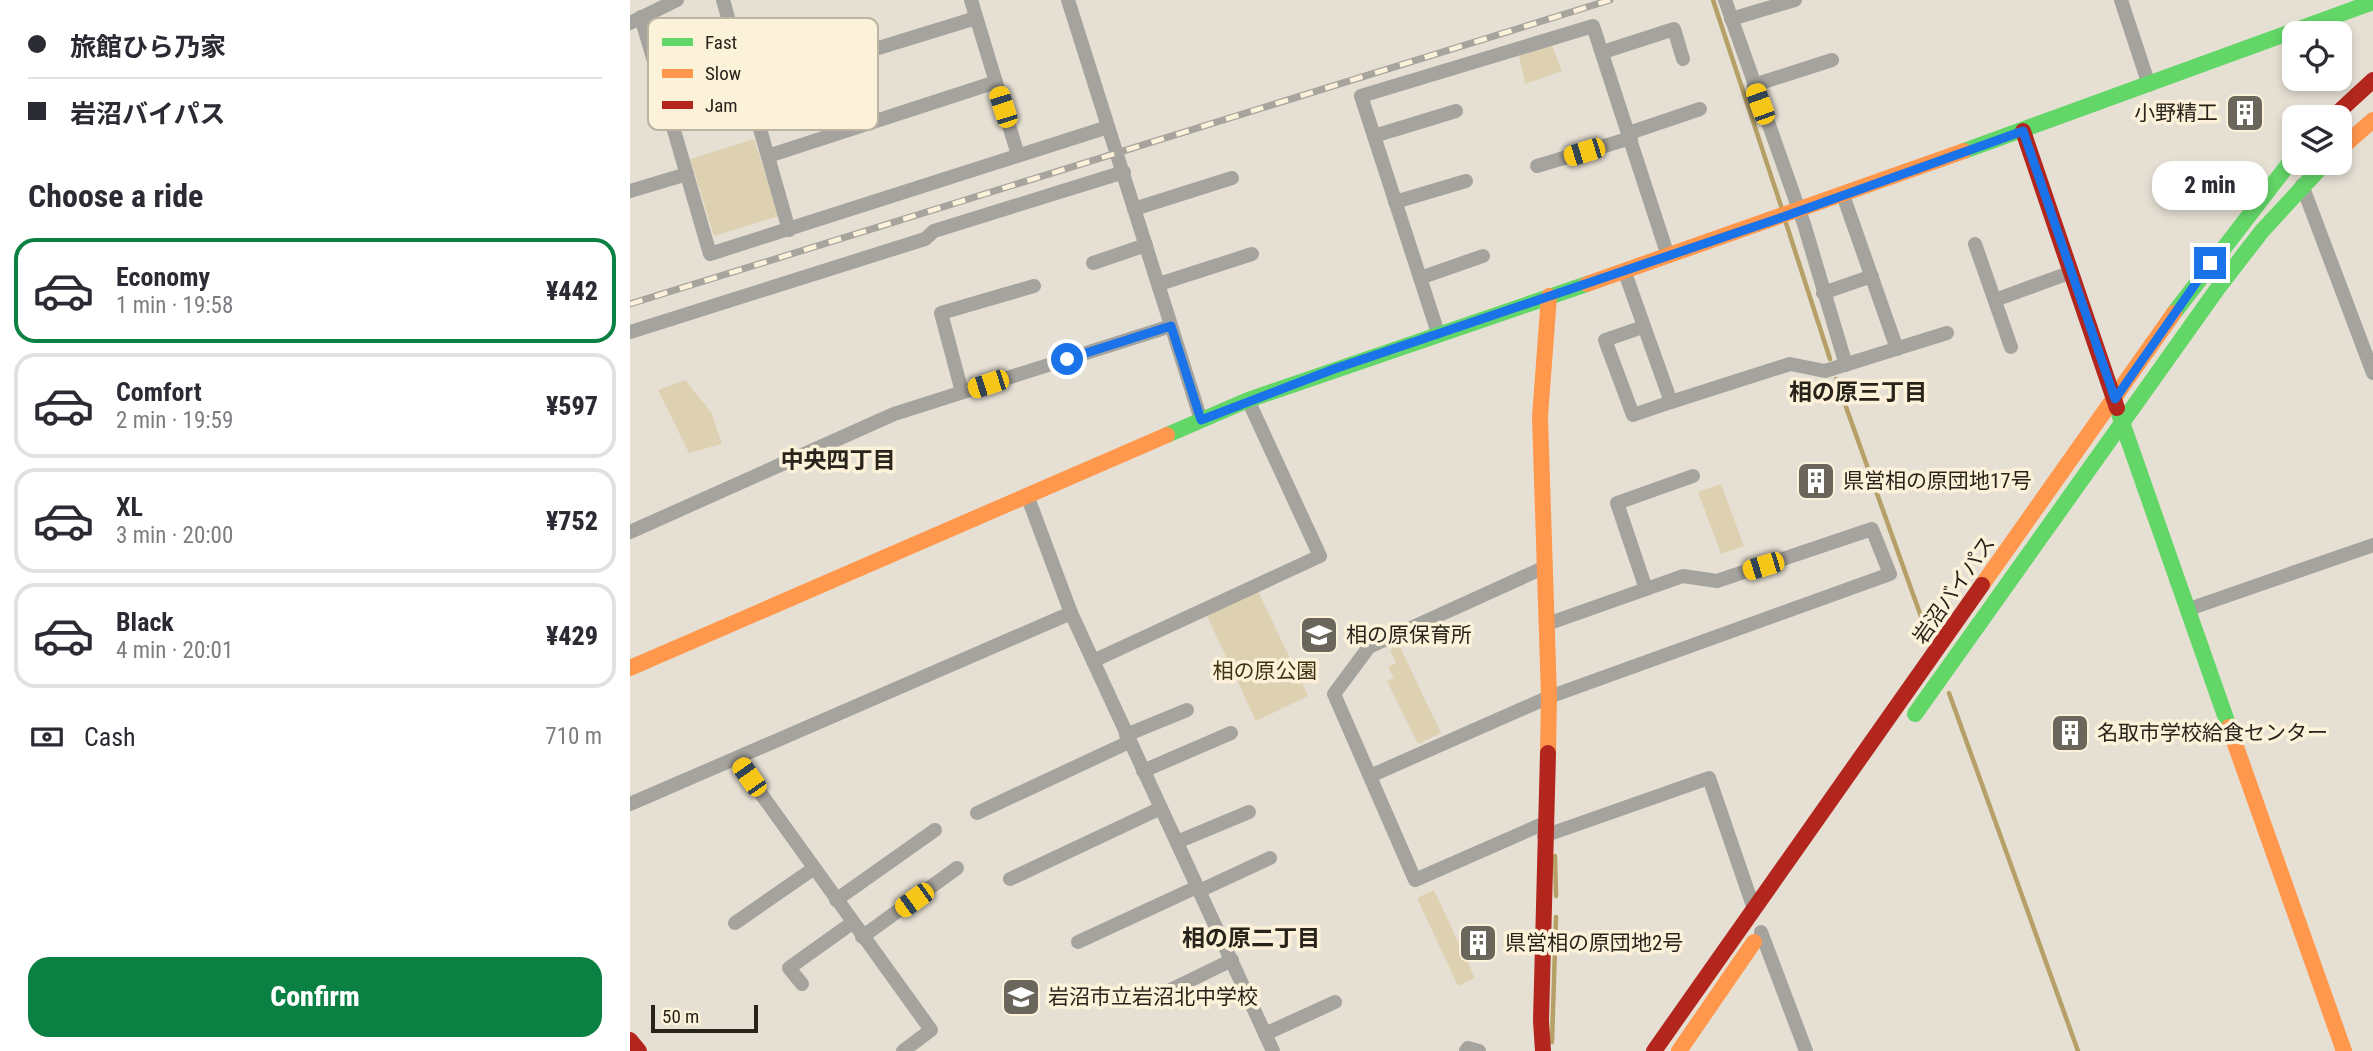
<!DOCTYPE html>
<html lang="en">
<head>
<meta charset="utf-8">
<style>
	body { margin:0; font-family:"Roboto Condensed","Noto Sans JP",sans-serif; background:#f2f2f3; color:#2b2b33; height:100vh; display:flex; flex-direction:column; font-size:26px; white-space:nowrap }
	* { box-sizing:border-box; margin:0 }
	p { font-size:23px; color:#7c7c81 }
	.icon { flex:none; width:38px; height:38px; fill:none; stroke:currentColor; stroke-width:2; stroke-linecap:round; stroke-linejoin:round }
	.map { position:relative; flex:1; overflow:hidden }
	.side { display:flex; flex-direction:column; background:#fff; width:630px }
	.side>* { flex:none }
	.hud { display:grid; align-content:center; height:154px; padding:0 28px; background:#fff }
	.tools { position:absolute; left:1652px; top:21px; display:grid; gap:14px }
	.tools a { display:grid; place-items:center; width:70px; height:70px; border-radius:14px; background:#fff; box-shadow:0 4px 10px #0003; font-size:35px }
	.scale { position:absolute; left:21px; bottom:18px; width:107px; box-sizing:border-box; padding-left:7px; border:4px solid #28241b; border-top:0; font-size:19px; line-height:24px; white-space:nowrap; color:#28241b; -webkit-text-stroke:5px #fcf1d9; paint-order:stroke }
	.end { position:absolute; width:32px; height:32px; margin:-16px; border:9px solid #1a73e8; background:#fff; box-shadow:0 0 0 4px #fff }
	.from { border-radius:50% }
	.bubble { position:absolute; height:49px; border-radius:21px; background:#fff; box-shadow:0 4px 10px #0003; font-size:23px; font-weight:800; line-height:49px; text-align:center }
	.car { position:absolute; width:21px; height:42px; margin:-21px -10px; border-radius:9px; box-shadow:0 0 5px 2px #0007; background:linear-gradient(#f5c518 24%,#345 0 40%,#f5c518 0 76%,#345 0 86%,#f5c518 0) }
	.hud b { display:flex; align-items:center; gap:24px; height:66px; font-size:26px }
	.hud b+b { border-top:2px solid #e1e1e2 }
	.hud i { width:18px; height:18px; background:#2b2b33 }
	ul { padding:0; list-style:none }
	li { display:flex; align-items:center; gap:21px; height:105px; margin:0 14px 10px; padding:0 14px; border:4px solid #e1e1e2; border-radius:21px }
	li div { flex:1 }
	li b { display:block; font-size:26px }
	li em { font-style:normal; font-weight:800 }
	li.current { border-color:#0b8043 }
	li>.icon { width:63px; height:63px; stroke-width:1.5 }
	h2 { padding:0 28px; font-size:32px; line-height:84px }
	.pay { display:flex; align-items:center; gap:18px; height:77px; padding:0 28px; font-size:26px }
	.pay p { margin-inline-start:auto }
	.action { display:flex; gap:14px; margin-top:auto; padding:14px 28px }
	.action a { flex:1; height:80px; border-radius:21px; background:#0b8043; color:#fff; font-size:28px; font-weight:800; line-height:80px; text-align:center }
	main { display:flex; flex:1; min-height:0 }
	.map>svg:first-child { display:block }
	.green { fill:#ddd1b2 }
	.lines { fill:none; stroke-linecap:round; stroke-linejoin:round }
	.stream { stroke:#b6a067; stroke-width:4.5 }
	.street { stroke:#a5a39d; stroke-width:14 }
	.fast { stroke:#63d668; stroke-width:16 }
	.slow { stroke:#ff974d; stroke-width:16 }
	.jam { stroke:#b3261e; stroke-width:16 }
	.rail-casing { stroke:#a7a49d; stroke-width:7 }
	.rail { stroke:#fcf1d9; stroke-width:4.5; stroke-dasharray:13; stroke-linecap:butt }
	.route { stroke:#1a73e8; stroke-width:9 }
	.labels { text-anchor:middle; stroke-width:7; stroke-linejoin:round; paint-order:stroke }
	.poi-label { font-size:21px; fill:#28241b; stroke:#fcf1d9; text-anchor:start }
	.street-label { font-size:21px; fill:#28241b; stroke:#fcf1d9 }
	.park-label { font-size:21px; fill:#403311; stroke:#fcf1d9 }
	.neighbourhood-label { font-size:23px; font-weight:bold; fill:#28241b; stroke:#fcf1d9 }
	.key { fill:#fcf1d9; stroke:#bcb4a0; stroke-width:2 }
	.key-label { font-size:19px; fill:#28241b }
</style>
</head>
<body>
<main>
<section class="side">
<div class="hud">
<b><i class="from"></i>旅館ひら乃家</b>
<b><i></i>岩沼バイパス</b>
</div>
<h2>Choose a ride</h2>
<ul>
<li class="current"><svg class="icon" aria-label="car" viewBox="0 0 24 24"><path d="M5 17H2v-5l4-1 3-4h7l3 4 3 1v5h-3M9 17h6M6 11h13"/><circle cx="7" cy="17" r="2"/><circle cx="17" cy="17" r="2"/></svg><div><b>Economy</b><p>1 min · 19:58</p></div><em>¥442</em></li>
<li><svg class="icon" aria-label="car" viewBox="0 0 24 24"><path d="M5 17H2v-5l4-1 3-4h7l3 4 3 1v5h-3M9 17h6M6 11h13"/><circle cx="7" cy="17" r="2"/><circle cx="17" cy="17" r="2"/></svg><div><b>Comfort</b><p>2 min · 19:59</p></div><em>¥597</em></li>
<li><svg class="icon" aria-label="car" viewBox="0 0 24 24"><path d="M5 17H2v-5l4-1 3-4h7l3 4 3 1v5h-3M9 17h6M6 11h13"/><circle cx="7" cy="17" r="2"/><circle cx="17" cy="17" r="2"/></svg><div><b>XL</b><p>3 min · 20:00</p></div><em>¥752</em></li>
<li><svg class="icon" aria-label="car" viewBox="0 0 24 24"><path d="M5 17H2v-5l4-1 3-4h7l3 4 3 1v5h-3M9 17h6M6 11h13"/><circle cx="7" cy="17" r="2"/><circle cx="17" cy="17" r="2"/></svg><div><b>Black</b><p>4 min · 20:01</p></div><em>¥429</em></li>
</ul>
<div class="pay"><svg class="icon" aria-label="cash" viewBox="0 0 24 24"><path d="M3 7h18v10H3z"/><circle cx="12" cy="12" r="2"/></svg>Cash<p>710 m</p></div>
<div class="action"><a>Confirm</a></div>
</section>
<div class="map">
<svg width="1743" height="1051" viewBox="0 0 1743 1051">
	<rect width="100%" height="100%" fill="#e6e0d4"/>
	<g class="green">
		<polygon points="922,45 932,71 895,84 889,55"/>
		<polygon points="124,139 149,216 84,236 60,159"/>
		<polygon points="55,380 81,412 92,444 59,453 28,390"/>
		<polygon points="1091,484 1114,546 1091,554 1068,492"/>
		<polygon points="628,591 678,696 626,721 577,616"/>
		<polygon points="769,645 811,733 788,744 757,681 764,678 758,667 766,663 760,650"/>
		<polygon points="804,890 845,978 828,986 787,898"/>
	</g>
	<g class="lines">
		<g class="stream">
			<polyline points="1083,0 1153,212"/>
			<polyline points="1155,220 1200,359"/>
			<polyline points="1206,379 1298,636"/>
			<polyline points="1319,693 1448,1051"/>
			<polyline points="925,856 926,896"/>
			<polyline points="922,1042 926,917"/>
		</g>
		<g class="street">
			<polyline points="93,0 159,230"/>
			<polyline points="341,0 388,155"/>
			<polyline points="438,0 571,420"/>
			<polyline points="1095,0 1174,224 1216,365"/>
			<polyline points="1491,0 1519,85"/>
			<polyline points="11,17 80,254 478,127"/>
			<polyline points="1101,19 1165,0"/>
			<polyline points="0,23 47,0"/>
			<polyline points="973,52 1044,29 1053,59"/>
			<polyline points="1124,85 1202,60"/>
			<polyline points="118,88 346,18"/>
			<polyline points="999,133 1070,109"/>
			<polyline points="744,136 826,111"/>
			<polyline points="138,156 366,82"/>
			<polyline points="907,166 1001,138"/>
			<polyline points="1672,185 1743,373"/>
			<polyline points="0,191 57,174"/>
			<polyline points="1213,195 1267,349"/>
			<polyline points="765,202 836,181"/>
			<polyline points="504,209 602,178"/>
			<polyline points="1345,244 1381,347"/>
			<polyline points="463,263 516,245"/>
			<polyline points="994,270 1041,402 1160,364 1195,371 1317,333"/>
			<polyline points="790,278 853,256"/>
			<polyline points="529,284 622,254"/>
			<polyline points="1193,293 1242,276"/>
			<polyline points="1365,300 1439,273"/>
			<polyline points="1013,327 975,340 1003,415 1041,402"/>
			<polyline points="0,332 295,239 304,231 494,172"/>
			<polyline points="808,333 731,96 963,26 1038,256"/>
			<polyline points="332,392 311,313 404,286"/>
			<polyline points="397,495 441,613 643,1051"/>
			<polyline points="0,532 264,414 541,326"/>
			<polyline points="913,568 739,647 704,694 785,880 915,823"/>
			<polyline points="1016,589 987,503 1063,476"/>
			<polyline points="1559,609 1743,545"/>
			<polyline points="463,661 690,556 618,400"/>
			<polyline points="496,735 557,710"/>
			<polyline points="106,759 301,1030 273,1051"/>
			<polyline points="513,771 601,733"/>
			<polyline points="740,776 919,697 1260,574 1242,529 1087,581 1053,576 917,624"/>
			<polyline points="0,804 441,613"/>
			<polyline points="347,813 499,742"/>
			<polyline points="914,836 1079,778 1124,909"/>
			<polyline points="547,842 619,812"/>
			<polyline points="380,879 531,808"/>
			<polyline points="569,891 640,858"/>
			<polyline points="206,900 305,830"/>
			<polyline points="105,923 183,869"/>
			<polyline points="1131,932 1176,1051"/>
			<polyline points="232,937 327,868"/>
			<polyline points="448,942 567,887"/>
			<polyline points="172,984 159,968 222,923"/>
			<polyline points="530,995 602,960"/>
			<polyline points="635,1034 705,1002"/>
			<polyline points="836,1051 838,1048 849,1051"/>
		</g>
		<g class="fast">
			<polyline points="1334,151 1743,2"/>
			<polyline points="1544,313 1664,157"/>
			<polyline points="1487,408 1599,727"/>
			<polyline points="537,435 618,400 957,284"/>
			<polyline points="1285,714 1588,288 1632,231 1695,163"/>
		</g>
		<g class="slow">
			<polyline points="1710,149 1743,120"/>
			<polyline points="957,284 1334,151"/>
			<polyline points="1352,585 1544,313"/>
			<polyline points="0,668 537,435"/>
			<polyline points="1599,727 1714,1051"/>
			<polyline points="918,753 919,697 910,417 919,296"/>
			<polyline points="1049,1051 1124,942"/>
		</g>
		<g class="jam">
			<polyline points="1703,117 1743,80"/>
			<polyline points="1393,131 1487,408"/>
			<polyline points="0,1040 9,1051"/>
			<polyline points="913,1051 911,1021 918,753"/>
			<polyline points="1024,1051 1352,585"/>
		</g>
		<defs>
			<polyline id="rail" points="0,304 980,0"/>
		</defs>
		<use href="#rail" class="rail-casing"/>
		<use href="#rail" class="rail"/>
	</g>
	<g class="lines">
		<polyline class="route" points="437,359 541,326 571,420 704,369 1150,218 1393,131 1485,399 1580,263"/>
	</g>
	<defs>
		<symbol id="building-square" viewBox="-11 -11 22 22"><rect x="-9" y="-9" width="18" height="18" rx="4" fill="#6a665c" stroke="#fcf1d9"/><path d="M-4-6H4V6H1V3H-1V6H-4ZM-2.5-4.3h1.7v1.8h-1.7ZM.8-4.3h1.7v1.8H.8ZM-2.5-1h1.7V.8h-1.7ZM.8-1h1.7V.8H.8Z" fill="#fff"/></symbol>
		<symbol id="school-square" viewBox="-11 -11 22 22"><rect x="-9" y="-9" width="18" height="18" rx="4" fill="#6a665c" stroke="#fcf1d9"/><path d="M0-5L7-2L0 1L-7-2ZM-4 1L0 2.5L4 1V4Q0 6-4 4Z" fill="#fff"/></symbol>
	</defs>
	<g fill-rule="evenodd">
		<use href="#building-square" x="1593" y="91" width="44" height="44"/>
		<use href="#building-square" x="1164" y="459" width="44" height="44"/>
		<use href="#school-square" x="667" y="613" width="44" height="44"/>
		<use href="#building-square" x="1418" y="711" width="44" height="44"/>
		<use href="#building-square" x="826" y="921" width="44" height="44"/>
		<use href="#school-square" x="369" y="975" width="44" height="44"/>
	</g>
	<g class="labels">
		<g class="poi-label">
			<text x="1588" y="120" text-anchor="end">小野精工</text>
			<text x="1213" y="488">県営相の原団地17号</text>
			<text x="716" y="642">相の原保育所</text>
			<text x="1467" y="740">名取市学校給食センター</text>
			<text x="875" y="950">県営相の原団地2号</text>
			<text x="418" y="1004">岩沼市立岩沼北中学校</text>
		</g>
		<g class="street-label">
			<text transform="translate(1324 590) rotate(-55)" y="7">岩沼バイパス</text>
		</g>
		<g class="park-label">
			<text x="635" y="678">相の原公園</text>
		</g>
		<g class="neighbourhood-label">
			<text x="1228" y="400">相の原三丁目</text>
			<text x="208" y="468">中央四丁目</text>
			<text x="621" y="946">相の原二丁目</text>
		</g>
	</g>
	<rect x="18" y="18" width="230" height="112" rx="10" class="key"/>
	<rect x="32" y="38" width="31" height="8" fill="#63d668"/>
	<rect x="32" y="69" width="31" height="9" fill="#ff974d"/>
	<rect x="32" y="101" width="31" height="8" fill="#b3261e"/>
	<g class="key-label">
		<text x="75" y="49">Fast</text>
		<text x="75" y="80">Slow</text>
		<text x="75" y="112">Jam</text>
	</g>
</svg>
<div class="tools">
<a><svg class="icon" aria-label="locate" viewBox="0 0 24 24"><circle cx="12" cy="12" r="6"/><path d="M12 2v4M12 18v4M2 12h4M18 12h4"/></svg></a>
<a><svg class="icon" aria-label="layers" viewBox="0 0 24 24"><path d="M12 4l9 5-9 5-9-5zM3 14l9 5 9-5"/></svg></a>
</div>
<div class="scale">50 m</div>
<i class="end from" style="left:437px;top:359px"></i>
<i class="end" style="left:1580px;top:263px"></i>
<div class="bubble" style="left:1522px;top:161px;width:116px">2 min</div>
<i class="car" style="left:1130px;top:104px;rotate:340deg"></i>
<i class="car" style="left:373px;top:107px;rotate:342deg"></i>
<i class="car" style="left:954px;top:152px;rotate:253deg"></i>
<i class="car" style="left:358px;top:384px;rotate:252deg"></i>
<i class="car" style="left:1133px;top:566px;rotate:253deg"></i>
<i class="car" style="left:119px;top:777px;rotate:325deg"></i>
<i class="car" style="left:284px;top:900px;rotate:234deg"></i>
</div>
</main>
</body>
</html>
